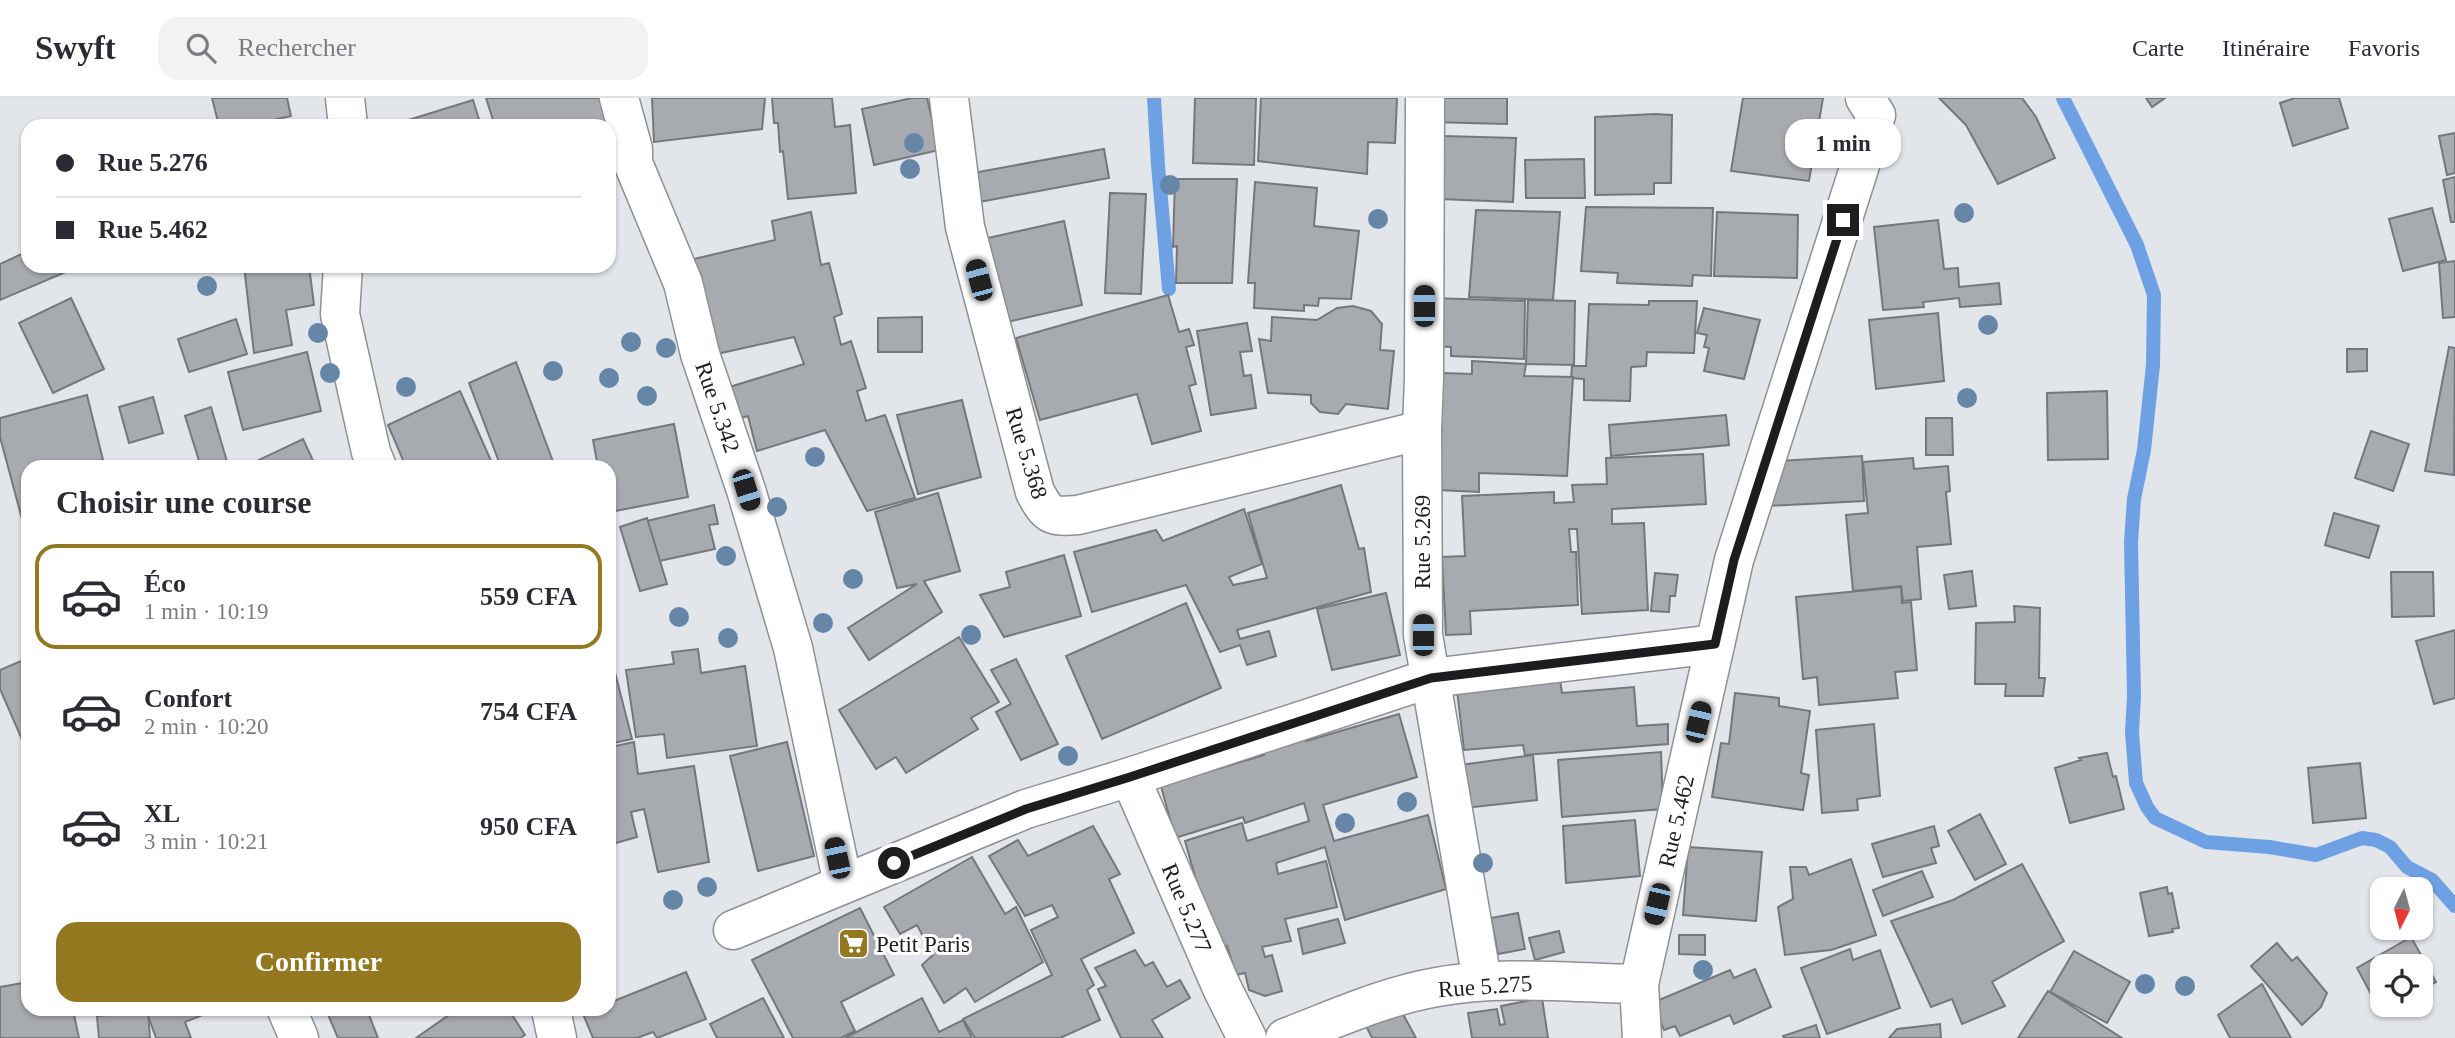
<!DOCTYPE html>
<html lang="fr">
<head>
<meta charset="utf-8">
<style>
	body { margin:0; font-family:"Times New Roman",serif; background:#f2f2f3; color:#2b2b33; height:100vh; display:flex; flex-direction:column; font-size:26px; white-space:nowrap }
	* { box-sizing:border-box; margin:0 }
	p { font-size:23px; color:#7c7c81 }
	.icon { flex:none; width:38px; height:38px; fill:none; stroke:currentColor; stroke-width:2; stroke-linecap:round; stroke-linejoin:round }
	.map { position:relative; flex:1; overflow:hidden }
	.side { position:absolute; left:21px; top:362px; width:595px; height:556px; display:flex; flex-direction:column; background:#fff; border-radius:21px; box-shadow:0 2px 5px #0004 }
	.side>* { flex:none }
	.guide { position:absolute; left:21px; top:21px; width:595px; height:154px; border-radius:21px; box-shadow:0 2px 5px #0004; display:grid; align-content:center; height:154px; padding:0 35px; background:#fff }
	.needle { width:46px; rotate:186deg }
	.controls { position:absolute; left:2370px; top:779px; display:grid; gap:14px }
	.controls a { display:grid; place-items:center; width:63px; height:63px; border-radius:14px; background:#fff; box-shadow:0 2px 5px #0004; font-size:35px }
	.end { position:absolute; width:32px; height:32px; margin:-16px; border:9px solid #1c1d1f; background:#fff; box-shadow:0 0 0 4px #fff }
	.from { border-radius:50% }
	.bubble { position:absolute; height:49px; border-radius:21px; background:#fff; box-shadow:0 2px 5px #0004; font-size:23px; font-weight:700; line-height:49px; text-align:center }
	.car { position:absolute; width:21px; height:42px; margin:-21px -10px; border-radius:9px; box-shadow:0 0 5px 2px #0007; background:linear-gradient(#222 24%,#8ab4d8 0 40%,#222 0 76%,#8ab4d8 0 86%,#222 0) }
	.guide b { display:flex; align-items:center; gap:24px; height:66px; font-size:26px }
	.guide b+b { border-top:2px solid #e1e1e2 }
	.guide i { width:18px; height:18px; background:#2b2b33 }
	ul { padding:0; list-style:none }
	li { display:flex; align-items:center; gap:21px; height:105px; margin:0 14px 10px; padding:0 21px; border:4px solid transparent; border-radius:21px }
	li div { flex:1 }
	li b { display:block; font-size:26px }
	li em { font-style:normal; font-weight:700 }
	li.selected { border-color:#93781f }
	li>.icon { width:63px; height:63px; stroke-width:1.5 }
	h2 { padding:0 35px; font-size:32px; line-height:84px }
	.cta { display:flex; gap:14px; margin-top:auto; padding:14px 35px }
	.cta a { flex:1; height:80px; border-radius:21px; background:#93781f; color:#fff; font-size:28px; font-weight:700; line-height:80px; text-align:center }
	header { display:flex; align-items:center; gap:42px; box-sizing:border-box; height:98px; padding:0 35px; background:#fff; border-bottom:2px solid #e1e1e2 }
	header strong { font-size:33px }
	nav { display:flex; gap:38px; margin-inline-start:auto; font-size:24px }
	.search { width:490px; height:63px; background:#f2f2f3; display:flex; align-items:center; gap:18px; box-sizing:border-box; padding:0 24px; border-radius:21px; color:#7c7c81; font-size:26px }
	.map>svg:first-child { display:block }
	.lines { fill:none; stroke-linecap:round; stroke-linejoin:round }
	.stream { stroke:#6da1e3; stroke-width:14 }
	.building { fill:#a7abaf; stroke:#74787c; stroke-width:2 }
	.minor-casing { stroke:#8d9095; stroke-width:41 }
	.minor { stroke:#fff; stroke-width:38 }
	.tree { fill:#6686a8 }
	.route { stroke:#1c1d1f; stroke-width:9 }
	.labels { text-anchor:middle; stroke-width:6; stroke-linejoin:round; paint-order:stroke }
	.street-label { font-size:23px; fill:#1c1d1f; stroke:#fff }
	.poi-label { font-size:23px; fill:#1c1d1f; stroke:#fff; text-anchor:start }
</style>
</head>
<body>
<header>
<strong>Swyft</strong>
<div class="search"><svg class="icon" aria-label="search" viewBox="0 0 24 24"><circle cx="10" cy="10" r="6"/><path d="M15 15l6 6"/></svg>Rechercher</div>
<nav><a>Carte</a><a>Itinéraire</a><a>Favoris</a></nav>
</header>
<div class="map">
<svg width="2455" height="940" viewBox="0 0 2455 940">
	<rect width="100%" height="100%" fill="#e2e6eb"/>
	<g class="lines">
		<g class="stream">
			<polyline points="1154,0 1158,67 1169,191"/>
			<polyline points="2063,0 2137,147 2154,197 2153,267 2144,352 2134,401 2131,444 2134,598 2132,634 2136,685 2147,709 2155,720 2206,744 2269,749 2316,757 2362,740 2376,742 2390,749 2407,769 2432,782 2455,808"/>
		</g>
	</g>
	<g class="building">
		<polygon points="212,0 287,0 291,18 246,28 219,28"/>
		<polygon points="486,0 600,0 609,28 495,28"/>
		<polygon points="652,0 765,0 762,31 654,44"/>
		<polygon points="772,0 832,0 835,29 850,27 856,95 788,101 783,53 780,54 778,25 774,25"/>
		<polygon points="912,0 927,0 939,52 874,67 862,11"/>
		<polygon points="1195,0 1256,0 1254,67 1193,65"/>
		<polygon points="1261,0 1397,0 1395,45 1368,44 1367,76 1258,63"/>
		<polygon points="1430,0 1507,0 1507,26 1429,24"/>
		<polygon points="1743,0 1823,0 1809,83 1731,73"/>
		<polygon points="1939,0 2022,0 2036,19 2055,60 1998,86 1966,27"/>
		<polygon points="2146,0 2165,0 2152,9"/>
		<polygon points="2295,0 2339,0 2348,30 2293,48 2280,5"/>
		<polygon points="473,2 481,28 389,28"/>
		<polygon points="1655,16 1672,17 1671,85 1654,85 1654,96 1595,97 1595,19"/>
		<polygon points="2455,35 2455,75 2447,77 2439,38"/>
		<polygon points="1443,38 1516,40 1513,104 1440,101"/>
		<polygon points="1104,51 1109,80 979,104 973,75"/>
		<polygon points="1584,61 1585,100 1526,100 1525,62"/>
		<polygon points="2455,79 2455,124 2451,124 2443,82"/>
		<polygon points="1175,81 1237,81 1232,185 1176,185 1177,148 1173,149"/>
		<polygon points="1255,84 1317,90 1314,128 1359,133 1351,201 1319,200 1318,208 1304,207 1304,213 1254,210 1255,185 1248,185"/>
		<polygon points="1110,95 1146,96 1141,196 1105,195"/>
		<polygon points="1586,109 1713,110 1711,178 1693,177 1692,188 1617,185 1618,175 1581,173"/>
		<polygon points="2432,110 2446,162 2403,173 2389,121"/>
		<polygon points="1476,112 1560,114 1553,202 1469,199"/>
		<polygon points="811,114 821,167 829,165 842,216 834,219 841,247 851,243 866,290 857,293 866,323 885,317 915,400 867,413 825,332 757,353 748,318 733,322 723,291 804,266 794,239 712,257 694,161 775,142 772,123"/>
		<polygon points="1717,114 1798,117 1797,180 1714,178"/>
		<polygon points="1938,122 1944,171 1958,170 1959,189 1999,185 2001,206 1960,209 1959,200 1923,204 1924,209 1883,212 1874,129"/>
		<polygon points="1064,123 1082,207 998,226 979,142"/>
		<polygon points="28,153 28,168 75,170 0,202 0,166"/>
		<polygon points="2455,163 2455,219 2443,220 2439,165"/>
		<polygon points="244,168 309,168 314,207 286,212 292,247 254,255"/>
		<polygon points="1168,197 1179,234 1189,231 1194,247 1186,249 1196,286 1189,288 1201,333 1152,346 1137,296 1040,322 1016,240"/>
		<polygon points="71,200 104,271 53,295 19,225"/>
		<polygon points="1431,200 1525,203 1524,261 1451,258 1451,249 1431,248"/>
		<polygon points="1528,202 1575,203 1574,267 1526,266"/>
		<polygon points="1649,203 1697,203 1694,255 1647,254 1646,268 1631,269 1630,303 1584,302 1584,281 1571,280 1572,268 1586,268 1589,206 1649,207"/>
		<polygon points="1353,208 1371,213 1382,226 1380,252 1394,253 1388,311 1346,306 1338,316 1320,314 1311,305 1311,297 1268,295 1259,241 1271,243 1272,219 1317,222 1337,210"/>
		<polygon points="1704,210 1760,222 1744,281 1704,273 1709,250 1704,249 1707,237 1697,235"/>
		<polygon points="1938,215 1944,283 1876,291 1869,222"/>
		<polygon points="922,219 922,254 878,254 878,220"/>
		<polygon points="236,221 247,256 189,274 178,241"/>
		<polygon points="1247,225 1252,253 1240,254 1244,278 1251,277 1256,310 1211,317 1197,233"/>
		<polygon points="2449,249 2455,250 2454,377 2425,373"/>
		<polygon points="2347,251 2367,251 2367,273 2347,274"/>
		<polygon points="307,254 321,313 243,332 228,274"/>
		<polygon points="1472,263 1526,266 1524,278 1573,279 1567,378 1479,375 1479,394 1438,392 1443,275 1472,276"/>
		<polygon points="516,264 555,369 501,369 469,285"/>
		<polygon points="460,293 492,365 482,369 406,369 388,327"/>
		<polygon points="2107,293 2108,361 2048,362 2047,295"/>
		<polygon points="87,297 103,362 87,365 88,369 28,369 28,420 22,421 0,339 0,320"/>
		<polygon points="153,299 163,335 129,345 119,309"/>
		<polygon points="962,302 981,379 918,396 897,317"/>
		<polygon points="211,309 228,367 221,369 201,369 185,318"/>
		<polygon points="1726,317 1729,347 1611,358 1609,327"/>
		<polygon points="1926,320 1952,320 1953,357 1926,357"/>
		<polygon points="674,326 688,399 615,413 611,385 609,385 609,369 598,369 593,342"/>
		<polygon points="2371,333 2409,346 2393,393 2355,380"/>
		<polygon points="303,341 316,369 244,369"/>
		<polygon points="1703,356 1706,406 1612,411 1612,426 1644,425 1648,512 1582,516 1577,431 1569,431 1571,454 1576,454 1578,507 1470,513 1471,536 1446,537 1442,459 1465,458 1462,398 1554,394 1554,405 1574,404 1572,387 1607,386 1606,360"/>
		<polygon points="1862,358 1864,403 1766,408 1777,363"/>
		<polygon points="1913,360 1914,371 1948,368 1950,393 1946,394 1951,446 1917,449 1921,501 1903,503 1901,488 1853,493 1846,417 1868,415 1863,364"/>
		<polygon points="1341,387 1359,451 1364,450 1371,494 1237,532 1240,541 1269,533 1276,558 1247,567 1240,547 1220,554 1186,487 1092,514 1074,454 1156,432 1163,443 1244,411 1262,466 1229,479 1233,487 1267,480 1248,415"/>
		<polygon points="938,395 960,473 924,483 942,514 869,562 848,530 917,486 897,490 875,414"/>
		<polygon points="714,407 718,426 709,427 715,451 659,463 647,423"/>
		<polygon points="2334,415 2379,428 2369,460 2325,447"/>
		<polygon points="647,420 667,486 640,493 620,429"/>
		<polygon points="1064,457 1081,518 1004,539 980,497 1010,489 1006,474"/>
		<polygon points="1972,473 1976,508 1949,511 1944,477"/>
		<polygon points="2391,474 2433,474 2434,518 2392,519"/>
		<polygon points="1655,475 1678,477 1675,498 1670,498 1669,514 1651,513"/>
		<polygon points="1901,489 1902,505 1911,504 1917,572 1895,574 1898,600 1819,607 1817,579 1803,581 1796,499"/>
		<polygon points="1386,495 1400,557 1332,572 1317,511"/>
		<polygon points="1186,505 1221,590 1102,641 1066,558"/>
		<polygon points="2014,508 2040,510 2039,580 2045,580 2043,598 2005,598 2006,586 1975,586 1976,525 2015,524"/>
		<polygon points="2455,532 2455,600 2434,606 2416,543"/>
		<polygon points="959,539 999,604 971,620 978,631 906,675 896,659 876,671 839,612"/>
		<polygon points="609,551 632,641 609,646"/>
		<polygon points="698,551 701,575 745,568 757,648 667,660 664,636 636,639 626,572 674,566 672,554"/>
		<polygon points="28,560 28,644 24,646 0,591 0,572"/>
		<polygon points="1016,561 1058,646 1021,662 996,614 1011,606 991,572"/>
		<polygon points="1558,568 1562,595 1634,589 1637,628 1668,626 1668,646 1525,657 1523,647 1464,652 1457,592"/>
		<polygon points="1735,595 1779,600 1779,608 1810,613 1801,675 1809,677 1803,712 1712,699 1721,645 1729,646"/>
		<polygon points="1399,616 1417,679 1323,707 1334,743 1428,717 1446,791 1345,822 1325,749 1276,765 1278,776 1326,763 1337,809 1285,821 1291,843 1262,849 1265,859 1272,857 1282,893 1265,898 1249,892 1245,875 1236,877 1227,848 1216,853 1185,743 1242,725 1247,743 1309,723 1304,705 1245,725 1243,719 1175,740 1161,688 1264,657 1263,649 1304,639 1306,643"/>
		<polygon points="1874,626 1880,698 1857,701 1858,712 1822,715 1816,632"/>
		<polygon points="634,644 638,676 694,668 709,764 658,774 644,711 631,714 637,739 609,747 609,659 614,657 611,649"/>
		<polygon points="787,644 814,758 758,773 730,658"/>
		<polygon points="1661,654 1663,711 1562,719 1558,662"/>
		<polygon points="2107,655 2113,679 2116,678 2124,711 2070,725 2055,670 2081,662 2079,660"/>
		<polygon points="1533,657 1537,702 1465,710 1460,667"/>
		<polygon points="2360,665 2366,720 2313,725 2308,670"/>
		<polygon points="1980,716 2006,766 1975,782 1948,733"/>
		<polygon points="1635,722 1640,778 1566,785 1563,728"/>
		<polygon points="1093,728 1120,776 1109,781 1134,835 1081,861 1094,887 1087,892 1100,922 1060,940 975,940 963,921 1052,877 1031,832 1058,819 1052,807 1025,818 989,758 1018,742 1028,758"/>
		<polygon points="1934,728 1939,748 1931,750 1936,765 1883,779 1872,746"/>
		<polygon points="1688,749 1762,754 1756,823 1683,817"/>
		<polygon points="972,759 1005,816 1016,809 1043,864 975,904 966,890 944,905 922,867 933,857 917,827 900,836 884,809"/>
		<polygon points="1851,761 1876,837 1831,852 1785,857 1778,809 1793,801 1790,769 1806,769 1809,777"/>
		<polygon points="2022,766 2064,843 1992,884 2005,908 1962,926 1952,901 1931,909 1891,823 1953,802"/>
		<polygon points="1922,773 1933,799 1883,818 1873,792"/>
		<polygon points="2167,789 2168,796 2172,795 2179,830 2172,831 2173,834 2149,838 2140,795"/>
		<polygon points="860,810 894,877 841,904 855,933 841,940 793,940 752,862"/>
		<polygon points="1518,815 1525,851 1498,856 1491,820"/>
		<polygon points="1338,821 1345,845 1303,856 1298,831"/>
		<polygon points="1559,833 1564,854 1535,862 1529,840"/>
		<polygon points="1679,837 1705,837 1705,857 1679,856"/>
		<polygon points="2411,839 2436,884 2420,892 2420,868 2382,868 2382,906 2393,906 2380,913 2357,870"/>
		<polygon points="2277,845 2292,863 2297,859 2327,895 2321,909 2302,927 2251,868"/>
		<polygon points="1850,851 1853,862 1880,852 1900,910 1827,936 1801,870"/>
		<polygon points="1135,852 1145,868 1153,864 1167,889 1180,882 1190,900 1152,922 1163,940 1121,940 1098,891 1106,888 1095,870"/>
		<polygon points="2074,853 2130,884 2107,925 2050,894"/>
		<polygon points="1755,871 1771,909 1734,926 1730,917 1680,938 1675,928 1664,932 1652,905 1730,872 1734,880"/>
		<polygon points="686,874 706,921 657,940 653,934 637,940 593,940 583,916 593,912 609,912 609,905"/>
		<polygon points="28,884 28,912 73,912 79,940 0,940 0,889"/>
		<polygon points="2262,886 2291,940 2230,940 2218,917"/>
		<polygon points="2048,893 2122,940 2018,940"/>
		<polygon points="763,900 784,940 717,940 710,926"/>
		<polygon points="922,900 939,934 963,922 972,940 845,940"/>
		<polygon points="1542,900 1548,940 1472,940 1468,915 1497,911 1500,927 1505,926 1501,908"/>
		<polygon points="1398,907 1416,940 1372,940 1364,924"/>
		<polygon points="146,912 215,912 185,924 191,940 156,940"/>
		<polygon points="326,912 367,912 378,940 338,940"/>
		<polygon points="456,912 509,912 525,937 520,940 416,940"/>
		<polygon points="148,913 150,940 99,940 97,918"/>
		<polygon points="1940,926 1941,940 1889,940 1897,931"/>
		<polygon points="1816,927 1820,940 1784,940 1783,938"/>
	</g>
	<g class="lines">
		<defs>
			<g id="minor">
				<polyline points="345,0 348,28"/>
				<polyline points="619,0 633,51 633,65 683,185 700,256 746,392 793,550 843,786"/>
				<path d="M949 0 965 129 1035 394C1048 418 1051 419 1078 417L1422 332"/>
				<polyline points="1425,0 1424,280 1422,332 1423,537 1482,883"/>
				<polyline points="343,168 340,216 371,354 377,369"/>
				<polyline points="1130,679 1222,890 1247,940"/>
				<polyline points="733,832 1026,711 1130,679 1431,580 1715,546"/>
				<polyline points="1639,886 1734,462 1876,17 1865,0"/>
				<polyline points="287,912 299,940"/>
				<polyline points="551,912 557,940"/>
				<path d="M1285 940C1335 921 1385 898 1437 889 1503 877 1572 885 1639 886L1642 940"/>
			</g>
		</defs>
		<use href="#minor" class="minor-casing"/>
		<use href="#minor" class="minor"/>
	</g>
	<g class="tree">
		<circle cx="914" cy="45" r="10"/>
		<circle cx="910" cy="71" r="10"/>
		<circle cx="1170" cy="87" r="10"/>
		<circle cx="1964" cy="115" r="10"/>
		<circle cx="1378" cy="121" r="10"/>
		<circle cx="207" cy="188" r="10"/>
		<circle cx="1988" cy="227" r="10"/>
		<circle cx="318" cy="235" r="10"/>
		<circle cx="631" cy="244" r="10"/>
		<circle cx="666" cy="250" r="10"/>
		<circle cx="553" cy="273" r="10"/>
		<circle cx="330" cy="275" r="10"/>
		<circle cx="609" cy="280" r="10"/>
		<circle cx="406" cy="289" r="10"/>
		<circle cx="647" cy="298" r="10"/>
		<circle cx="1967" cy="300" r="10"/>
		<circle cx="815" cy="359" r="10"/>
		<circle cx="777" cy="409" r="10"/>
		<circle cx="726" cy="458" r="10"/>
		<circle cx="853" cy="481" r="10"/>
		<circle cx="679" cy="519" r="10"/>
		<circle cx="823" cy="525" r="10"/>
		<circle cx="971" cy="537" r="10"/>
		<circle cx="728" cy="540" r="10"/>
		<circle cx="1068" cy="658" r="10"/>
		<circle cx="1407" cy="704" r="10"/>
		<circle cx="1345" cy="725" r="10"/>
		<circle cx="1483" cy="765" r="10"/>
		<circle cx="707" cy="789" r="10"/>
		<circle cx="673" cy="802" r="10"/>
		<circle cx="1703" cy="872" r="10"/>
		<circle cx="2145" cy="886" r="10"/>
		<circle cx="2185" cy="888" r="10"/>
	</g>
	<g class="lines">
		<polyline class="route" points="894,765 1026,711 1130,679 1431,580 1715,546 1734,462 1843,122"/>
	</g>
	<defs>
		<symbol id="supermarket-square" viewBox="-11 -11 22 22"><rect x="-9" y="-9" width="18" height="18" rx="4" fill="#93781f" stroke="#fff"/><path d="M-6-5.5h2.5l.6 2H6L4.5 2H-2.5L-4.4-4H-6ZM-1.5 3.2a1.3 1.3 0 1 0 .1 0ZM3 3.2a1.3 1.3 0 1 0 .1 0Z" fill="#fff"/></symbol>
	</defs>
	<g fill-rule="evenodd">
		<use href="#supermarket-square" x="836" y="828" width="35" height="35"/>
	</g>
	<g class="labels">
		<g class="street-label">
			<text transform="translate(718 309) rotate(71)" y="8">Rue 5.342</text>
			<text transform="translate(1027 355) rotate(73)" y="8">Rue 5.368</text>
			<text transform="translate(1422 444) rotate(-90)" y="8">Rue 5.269</text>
			<text transform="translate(1676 723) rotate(-77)" y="8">Rue 5.462</text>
			<text transform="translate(1187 810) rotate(67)" y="8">Rue 5.277</text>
			<text transform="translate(1485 888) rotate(-4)" y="8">Rue 5.275</text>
		</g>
		<g class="poi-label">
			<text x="876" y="854">Petit Paris</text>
		</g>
	</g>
</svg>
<div class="controls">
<a><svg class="needle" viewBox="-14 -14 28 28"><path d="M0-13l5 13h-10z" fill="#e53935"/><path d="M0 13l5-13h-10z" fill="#7c7c81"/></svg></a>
<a><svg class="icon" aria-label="locate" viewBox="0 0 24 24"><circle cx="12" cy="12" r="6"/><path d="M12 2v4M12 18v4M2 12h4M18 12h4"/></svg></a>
</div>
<i class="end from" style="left:894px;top:765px"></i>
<i class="end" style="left:1843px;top:122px"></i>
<div class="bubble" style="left:1785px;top:21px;width:116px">1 min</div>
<i class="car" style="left:979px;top:182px;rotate:345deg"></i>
<i class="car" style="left:1424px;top:208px;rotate:0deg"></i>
<i class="car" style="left:746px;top:392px;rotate:163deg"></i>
<i class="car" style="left:1423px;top:537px;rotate:0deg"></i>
<i class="car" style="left:1698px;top:624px;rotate:13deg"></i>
<i class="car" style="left:837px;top:760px;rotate:348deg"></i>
<i class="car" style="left:1657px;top:806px;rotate:193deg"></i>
<div class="guide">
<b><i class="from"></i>Rue 5.276</b>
<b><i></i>Rue 5.462</b>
</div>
<section class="side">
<h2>Choisir une course</h2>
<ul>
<li class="selected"><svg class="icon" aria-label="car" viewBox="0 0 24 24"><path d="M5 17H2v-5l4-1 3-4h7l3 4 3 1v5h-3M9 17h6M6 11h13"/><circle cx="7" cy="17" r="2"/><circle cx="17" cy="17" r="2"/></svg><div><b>Éco</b><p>1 min · 10:19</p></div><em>559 CFA</em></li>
<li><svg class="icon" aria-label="car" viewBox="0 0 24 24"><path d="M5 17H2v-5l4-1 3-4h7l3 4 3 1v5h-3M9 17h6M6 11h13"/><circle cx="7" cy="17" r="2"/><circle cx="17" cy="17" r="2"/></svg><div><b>Confort</b><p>2 min · 10:20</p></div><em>754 CFA</em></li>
<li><svg class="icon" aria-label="car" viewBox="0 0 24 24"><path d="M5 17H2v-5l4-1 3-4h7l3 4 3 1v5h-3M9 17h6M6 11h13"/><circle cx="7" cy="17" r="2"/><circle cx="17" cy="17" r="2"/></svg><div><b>XL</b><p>3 min · 10:21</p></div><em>950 CFA</em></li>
</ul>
<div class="cta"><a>Confirmer</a></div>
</section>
</div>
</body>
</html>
